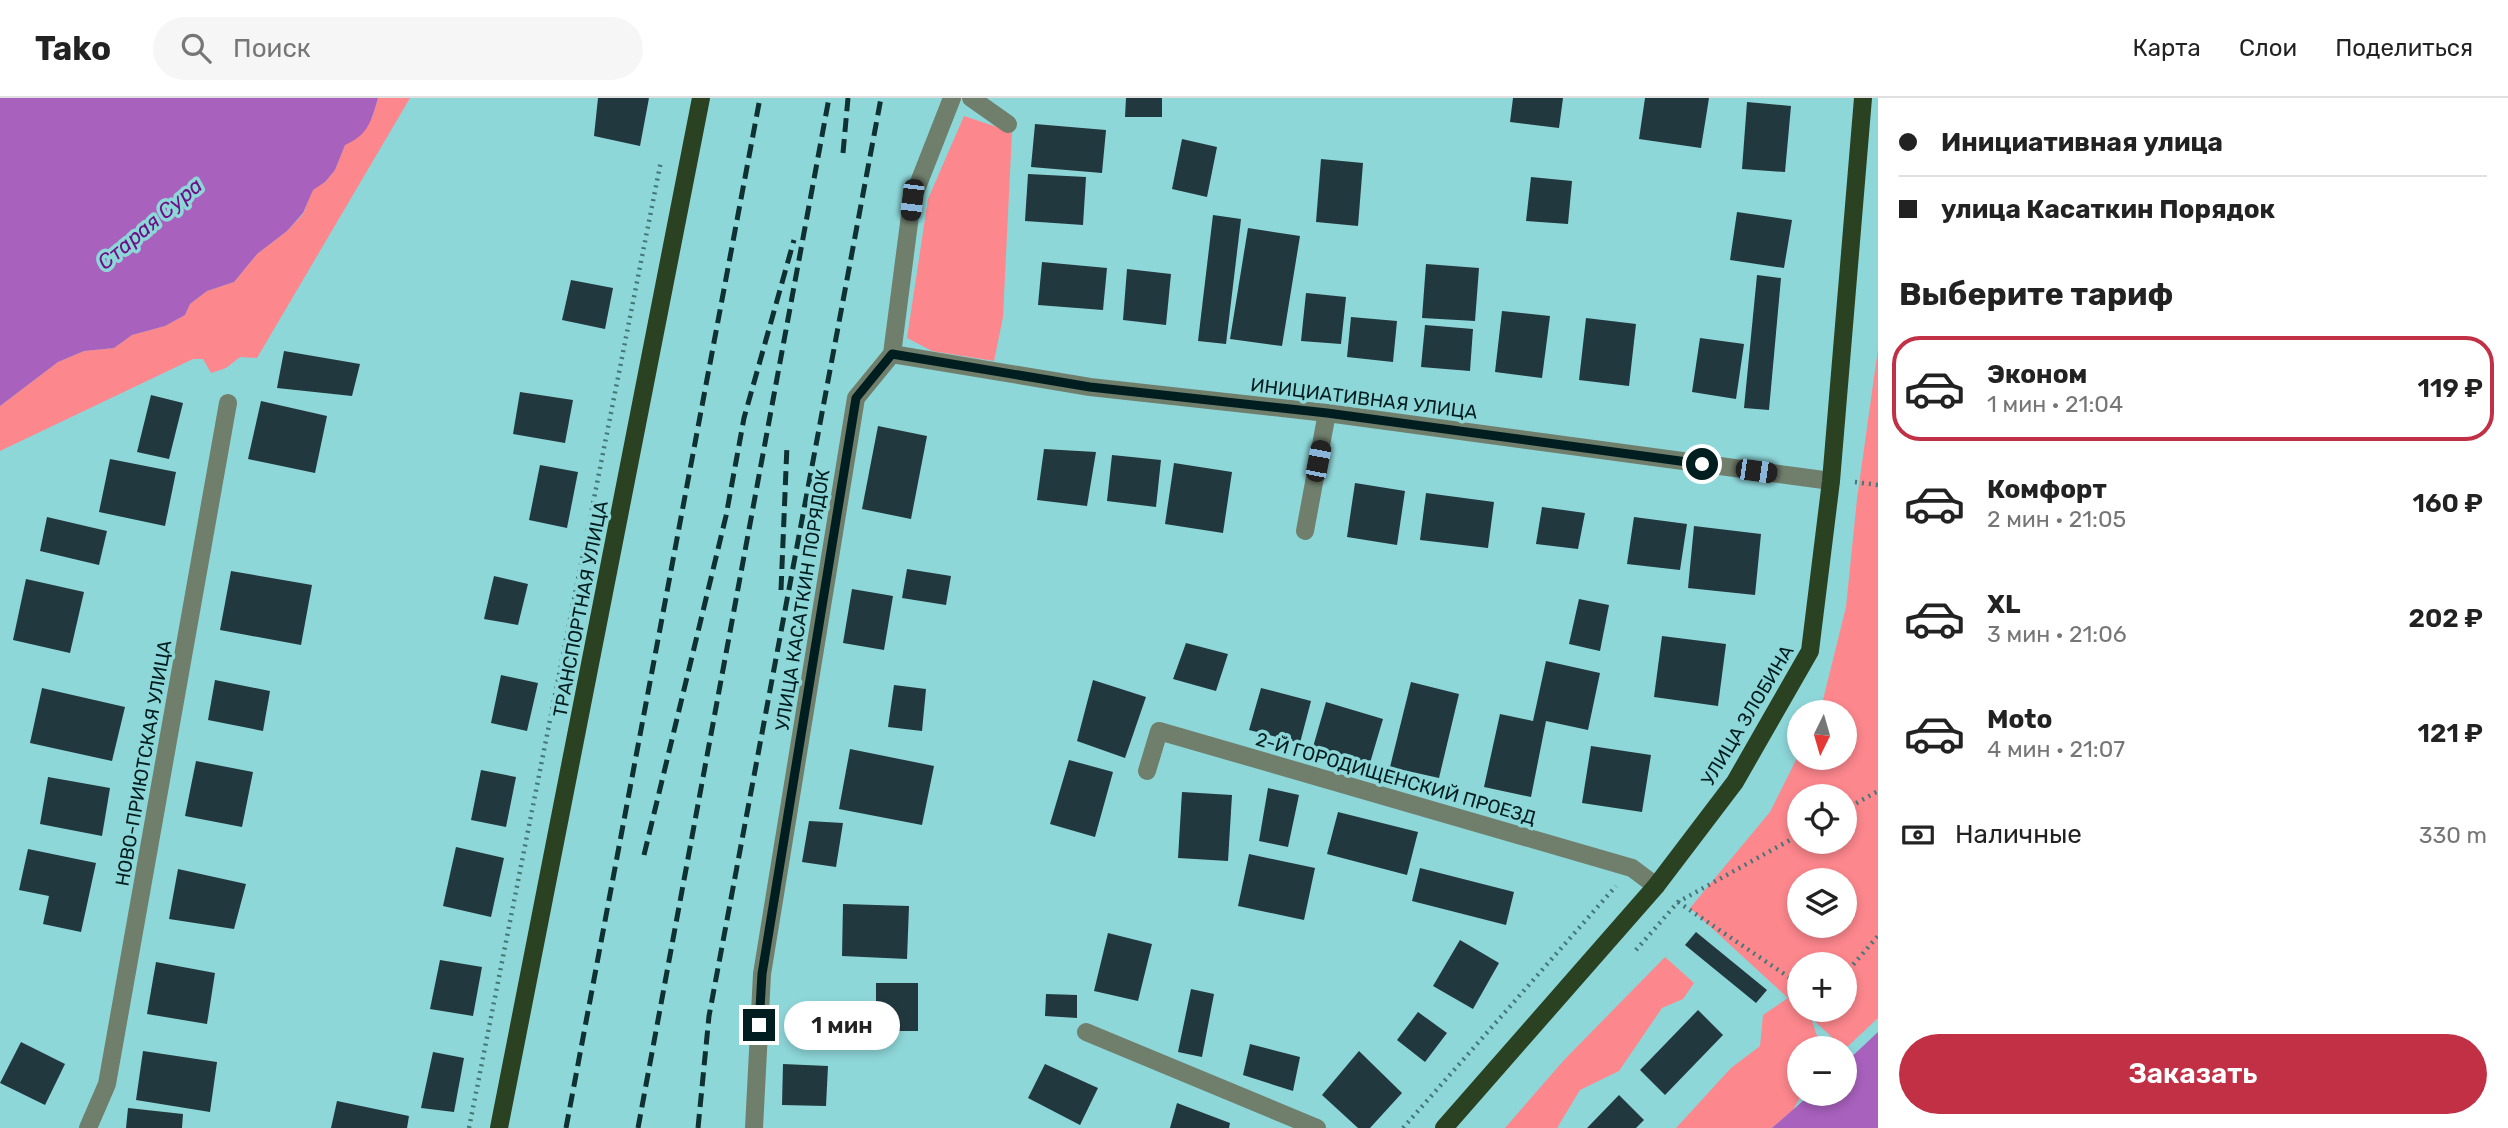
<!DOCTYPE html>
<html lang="ru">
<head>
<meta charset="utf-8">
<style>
	body { margin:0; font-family:Rubik,sans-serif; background:#f6f6f6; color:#222; height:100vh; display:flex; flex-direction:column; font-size:26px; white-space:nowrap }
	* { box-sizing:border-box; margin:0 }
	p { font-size:23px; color:#767676 }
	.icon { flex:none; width:38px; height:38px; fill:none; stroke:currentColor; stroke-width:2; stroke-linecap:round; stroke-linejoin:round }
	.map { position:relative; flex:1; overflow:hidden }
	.details { display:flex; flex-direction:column; background:#fff; width:630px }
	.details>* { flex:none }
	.banner { display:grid; align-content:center; height:154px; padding:0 21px; background:#fff }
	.needle { width:46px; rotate:185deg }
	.fabs { position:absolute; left:1787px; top:602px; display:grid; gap:14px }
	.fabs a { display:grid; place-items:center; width:70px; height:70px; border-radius:50%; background:#fff; box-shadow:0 4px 10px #0003; font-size:35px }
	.end { position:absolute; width:32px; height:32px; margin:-16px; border:9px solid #001e1f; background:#fff; box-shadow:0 0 0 4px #fff }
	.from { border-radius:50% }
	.bubble { position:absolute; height:49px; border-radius:24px; background:#fff; box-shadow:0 4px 10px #0003; font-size:23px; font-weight:600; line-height:49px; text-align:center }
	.car { position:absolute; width:21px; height:42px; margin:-21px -10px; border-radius:9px; box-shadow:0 0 5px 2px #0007; background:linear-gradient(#222 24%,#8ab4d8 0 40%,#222 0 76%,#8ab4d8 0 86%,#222 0) }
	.banner b { display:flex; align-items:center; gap:24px; height:66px; font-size:26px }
	.banner b+b { border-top:2px solid #e0e0e0 }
	.banner i { width:18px; height:18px; background:#222 }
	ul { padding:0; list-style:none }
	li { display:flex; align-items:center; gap:21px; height:105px; margin:0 14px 10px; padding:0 7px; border:4px solid transparent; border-radius:28px }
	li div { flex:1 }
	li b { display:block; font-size:26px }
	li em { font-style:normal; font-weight:600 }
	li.active { border-color:#c13045 }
	li>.icon { width:63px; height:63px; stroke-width:1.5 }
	h2 { padding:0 21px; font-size:32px; line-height:84px }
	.pay { display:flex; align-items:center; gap:18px; height:77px; padding:0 21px; font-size:26px }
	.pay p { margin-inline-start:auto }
	.action { display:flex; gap:14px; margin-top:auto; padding:14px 21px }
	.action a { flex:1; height:80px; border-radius:42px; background:#c13045; color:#fff; font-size:28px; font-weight:600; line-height:80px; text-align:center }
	header { display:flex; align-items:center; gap:42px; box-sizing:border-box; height:98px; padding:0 35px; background:#fff; border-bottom:2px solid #e0e0e0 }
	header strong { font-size:33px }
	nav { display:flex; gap:38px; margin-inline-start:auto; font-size:24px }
	.search { width:490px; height:63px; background:#f6f6f6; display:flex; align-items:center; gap:18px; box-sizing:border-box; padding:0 24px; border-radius:38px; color:#767676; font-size:26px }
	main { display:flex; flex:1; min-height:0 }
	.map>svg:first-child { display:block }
	.green { fill:#fc878d; fill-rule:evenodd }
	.water { fill:#a861bd }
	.building { fill:#22383f }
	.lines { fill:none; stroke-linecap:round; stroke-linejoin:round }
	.path { stroke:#447678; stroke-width:4.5; stroke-dasharray:2 5; stroke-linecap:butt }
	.minor { stroke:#707e6c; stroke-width:18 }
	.major { stroke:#2a4222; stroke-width:18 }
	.rail { stroke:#0f3132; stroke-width:5; stroke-dasharray:14 7; stroke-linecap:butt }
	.route { stroke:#001e1f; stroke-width:9 }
	.labels { text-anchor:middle; stroke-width:7; stroke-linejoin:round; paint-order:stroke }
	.street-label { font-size:19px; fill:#001e1f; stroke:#8ed7d9 }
	.water-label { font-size:21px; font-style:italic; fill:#6e0f85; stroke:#8ed7d9 }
</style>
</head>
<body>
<header>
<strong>Tako</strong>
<div class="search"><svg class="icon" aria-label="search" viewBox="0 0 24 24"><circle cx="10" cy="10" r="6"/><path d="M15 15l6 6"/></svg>Поиск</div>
<nav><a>Карта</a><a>Слои</a><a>Поделиться</a></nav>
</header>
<main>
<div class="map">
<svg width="1878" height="1030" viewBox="0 0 1878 1030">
	<rect width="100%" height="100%" fill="#8ed7d9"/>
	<g class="green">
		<polygon points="378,0 410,0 257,260 240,259 226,270 211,275 203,261 193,261 0,353 0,308 58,264 84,253 114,250 132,237 165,228 185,217 190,206 207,193 234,184 257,156 287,133 303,116 313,91 325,84 335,72 345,47 372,20"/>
		<polygon points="964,18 1012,34 1003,219 994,263 932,253 907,240 928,101"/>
		<path d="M1878 251V920L1845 951 1811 920 1821 950H1799V996H1802L1793 1012 1772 1030H1676L1731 970 1760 948 1763 917 1788 900 1690 810 1770 714 1799 656V660H1844V614H1820L1846 509 1857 401ZM1799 698H1844V744H1799ZM1799 782H1844V828H1799ZM1799 866H1844V912H1799Z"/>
		<polygon points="1665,859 1694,885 1683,901 1662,910 1619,973 1580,992 1557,1030 1505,1030 1564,962"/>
	</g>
	<g class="water">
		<path d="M0 0H378C371 24 368 37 345 47L335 72 325 84 313 92 303 115 287 133 257 156 234 184 207 193 190 206 185 217 165 228 132 237 114 250 84 253 58 264 0 308Z"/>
		<polygon points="1878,934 1878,1030 1772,1030 1811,996 1844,996 1845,965"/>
	</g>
	<g class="building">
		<polygon points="598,0 649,0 640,48 594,38"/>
		<polygon points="1126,0 1162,0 1162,19 1125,19"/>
		<polygon points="1513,0 1563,0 1559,30 1510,24"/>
		<polygon points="1645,0 1709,0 1701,50 1639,41"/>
		<polygon points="1747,4 1791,8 1785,74 1742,71"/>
		<polygon points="1035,26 1106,32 1102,75 1031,69"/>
		<polygon points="1182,41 1217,49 1207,99 1172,91"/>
		<polygon points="1321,61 1363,65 1358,128 1316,124"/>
		<polygon points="1028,76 1086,79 1083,127 1025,123"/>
		<polygon points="1531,79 1572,83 1568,126 1526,123"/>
		<polygon points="1737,114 1792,122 1784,170 1730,162"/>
		<polygon points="1213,117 1241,121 1226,246 1198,243"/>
		<polygon points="1248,130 1300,138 1282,248 1230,241"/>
		<polygon points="1042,164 1107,170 1103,212 1038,207"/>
		<polygon points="1426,166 1479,170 1475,223 1422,220"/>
		<polygon points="1127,171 1171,176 1166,227 1123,222"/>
		<polygon points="1757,177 1781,180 1769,312 1744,310"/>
		<polygon points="571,182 613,190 605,231 562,222"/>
		<polygon points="1306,195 1346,199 1341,246 1301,243"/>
		<polygon points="1502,213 1550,218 1542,280 1495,274"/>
		<polygon points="1351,219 1397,223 1393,264 1347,259"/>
		<polygon points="1586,220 1636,226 1629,288 1579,282"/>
		<polygon points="1425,227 1473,231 1470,273 1421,269"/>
		<polygon points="1700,240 1744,246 1736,301 1692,294"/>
		<polygon points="284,253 360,266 352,298 277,290"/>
		<polygon points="520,294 573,302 565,345 513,336"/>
		<polygon points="151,297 183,305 169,361 137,354"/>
		<polygon points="261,303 327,318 315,375 248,361"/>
		<polygon points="878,328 927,338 911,421 862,411"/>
		<polygon points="1044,351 1096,354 1087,408 1037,402"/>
		<polygon points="1112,357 1161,362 1156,409 1107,403"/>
		<polygon points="110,361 176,374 165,428 99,414"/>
		<polygon points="1174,365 1232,374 1223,435 1165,426"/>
		<polygon points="540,367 578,374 567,430 529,422"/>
		<polygon points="1355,385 1405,393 1397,447 1347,439"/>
		<polygon points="1426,395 1494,404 1488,450 1420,442"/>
		<polygon points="1542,409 1585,415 1578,451 1536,446"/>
		<polygon points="47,419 107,433 99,467 40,453"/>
		<polygon points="1634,419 1687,426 1680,472 1627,466"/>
		<polygon points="1694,428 1761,436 1755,497 1688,490"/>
		<polygon points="907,471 951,478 946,507 902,500"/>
		<polygon points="231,473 312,487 301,547 220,532"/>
		<polygon points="494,478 528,486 518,527 484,521"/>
		<polygon points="26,481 84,494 70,555 13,542"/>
		<polygon points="852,491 893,498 884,552 843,545"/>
		<polygon points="1579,501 1609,507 1600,553 1569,546"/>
		<polygon points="1662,538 1726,546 1718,608 1654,599"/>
		<polygon points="1186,545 1228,556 1216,593 1173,581"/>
		<polygon points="1546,563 1600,575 1588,632 1546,623 1531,699 1484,689 1500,616 1533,623"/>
		<polygon points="501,577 538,585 527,633 491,625"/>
		<polygon points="215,582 270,593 263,633 208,622"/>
		<polygon points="1093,582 1146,599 1125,660 1077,643"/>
		<polygon points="1411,584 1459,596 1439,680 1390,669"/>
		<polygon points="894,587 926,591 922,633 888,629"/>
		<polygon points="42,590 125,609 112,663 30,645"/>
		<polygon points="1261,590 1311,603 1300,645 1249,632"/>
		<polygon points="1326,604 1383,621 1370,665 1313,649"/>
		<polygon points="1591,648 1651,657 1642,714 1582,705"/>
		<polygon points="850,651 934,668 922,727 839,711"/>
		<polygon points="1069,662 1113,674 1095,739 1050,726"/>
		<polygon points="196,663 253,674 242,729 185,718"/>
		<polygon points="481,672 516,679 506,729 471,722"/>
		<polygon points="48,679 110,690 102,738 40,726"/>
		<polygon points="1268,690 1299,697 1288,749 1259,743"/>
		<polygon points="1182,694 1232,697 1228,763 1178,760"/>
		<polygon points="1338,714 1418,734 1407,777 1327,756"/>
		<polygon points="809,723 843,725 836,769 802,764"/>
		<polygon points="456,749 504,760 491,819 443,808"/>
		<polygon points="28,751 96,765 81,834 43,826 49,798 19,792"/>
		<polygon points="1249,756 1315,770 1304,822 1238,808"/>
		<polygon points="1420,770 1514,794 1506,827 1412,803"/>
		<polygon points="178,771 246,786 234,831 169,821"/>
		<polygon points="843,806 909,808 907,861 842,858"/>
		<polygon points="1696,834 1767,892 1756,905 1685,847"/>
		<polygon points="1108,835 1152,846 1138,903 1094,893"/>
		<polygon points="1460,842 1499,865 1473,911 1433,888"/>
		<polygon points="440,862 482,869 473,918 430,911"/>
		<polygon points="156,864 215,875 207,926 147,916"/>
		<rect x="876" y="885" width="42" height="48"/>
		<polygon points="1191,891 1214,896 1202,959 1178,954"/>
		<polygon points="1046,896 1077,897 1077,920 1045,918"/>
		<polygon points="1698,912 1723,937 1665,997 1640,972"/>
		<polygon points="1418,914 1447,935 1425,964 1397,942"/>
		<polygon points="21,944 65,966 45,1007 0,985"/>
		<polygon points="1250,946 1300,959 1293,993 1243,977"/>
		<polygon points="143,953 217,964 210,1014 136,1002"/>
		<polygon points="1359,953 1402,995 1370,1030 1358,1030 1322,997"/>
		<polygon points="433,954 464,960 454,1014 421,1010"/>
		<polygon points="783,966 828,968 826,1008 782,1007"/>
		<polygon points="1045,966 1098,990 1080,1027 1028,1000"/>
		<polygon points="1619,997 1644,1022 1636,1030 1587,1030"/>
		<polygon points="337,1003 409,1018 407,1030 331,1030"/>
		<polygon points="1177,1005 1230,1025 1229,1030 1170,1030"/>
		<polygon points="128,1010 183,1016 182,1030 126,1030"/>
	</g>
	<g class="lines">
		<g class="path">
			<polyline points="1855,384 1878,387"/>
			<polyline points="1844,712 1878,693"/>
			<polyline points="1678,804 1799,886"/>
			<polyline points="1636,852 1678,804 1799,737"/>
			<polyline points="1844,877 1878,838"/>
			<polyline points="469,1030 661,63"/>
			<polyline points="1403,1030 1616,788"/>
		</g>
		<g class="minor">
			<polyline points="971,0 1008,26"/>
			<polyline points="892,256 1090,289 1327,315 1831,383"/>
			<polyline points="1305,433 1327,315"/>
			<polyline points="1147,673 1159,633 1632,770 1656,788"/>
			<polyline points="1086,934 1317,1030"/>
			<polyline points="88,1030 107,986 228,305"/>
			<polyline points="754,1030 762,876 856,300 892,256 912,102 952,0"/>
		</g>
		<g class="major">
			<polyline points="499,1030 701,0"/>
			<polyline points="1444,1030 1656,788 1735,684 1810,553 1831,383 1863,0"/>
		</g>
		<g class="rail">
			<polyline points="843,55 848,0"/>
			<polyline points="781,492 787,347"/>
			<polyline points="644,757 726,418 744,320 794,142"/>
			<polyline points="566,1030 760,0"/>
			<polyline points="638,1030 829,0"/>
			<polyline points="698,1030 709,918 881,0"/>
		</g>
	</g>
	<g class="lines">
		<polyline class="route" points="759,927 762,876 856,300 892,256 1090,289 1327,315 1702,366"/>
	</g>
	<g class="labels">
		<g class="street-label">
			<text transform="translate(1364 300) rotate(7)" y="7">ИНИЦИАТИВНАЯ УЛИЦА</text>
			<text transform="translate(802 502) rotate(-81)" y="7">УЛИЦА КАСАТКИН ПОРЯДОК</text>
			<text transform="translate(580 511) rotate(-79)" y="7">ТРАНСПОРТНАЯ УЛИЦА</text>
			<text transform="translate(1747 617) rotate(-59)" y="7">УЛИЦА ЗЛОБИНА</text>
			<text transform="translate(143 665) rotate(-80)" y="7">НОВО-ПРИЮТСКАЯ УЛИЦА</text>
			<text transform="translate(1396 680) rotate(16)" y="7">2-Й ГОРОДИЩЕНСКИЙ ПРОЕЗД</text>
		</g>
		<g class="water-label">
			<text transform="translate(150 126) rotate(-40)" y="7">Старая Сура</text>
		</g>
	</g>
</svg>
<div class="fabs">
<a><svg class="needle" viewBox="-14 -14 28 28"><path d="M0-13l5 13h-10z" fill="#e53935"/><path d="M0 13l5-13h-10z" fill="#767676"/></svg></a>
<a><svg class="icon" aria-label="locate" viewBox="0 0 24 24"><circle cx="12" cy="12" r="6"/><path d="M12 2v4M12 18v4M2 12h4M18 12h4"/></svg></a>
<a><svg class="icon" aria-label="layers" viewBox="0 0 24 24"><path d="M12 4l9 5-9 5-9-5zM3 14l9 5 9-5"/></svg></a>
<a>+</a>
<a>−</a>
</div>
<i class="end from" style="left:1702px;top:366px"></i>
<i class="end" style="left:759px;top:927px"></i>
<div class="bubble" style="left:784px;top:903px;width:116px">1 мин</div>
<i class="car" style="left:912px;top:102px;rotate:187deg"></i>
<i class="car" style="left:1318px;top:363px;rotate:11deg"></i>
<i class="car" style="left:1756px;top:373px;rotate:98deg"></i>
</div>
<section class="details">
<div class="banner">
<b><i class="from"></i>Инициативная улица</b>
<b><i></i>улица Касаткин Порядок</b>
</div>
<h2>Выберите тариф</h2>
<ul>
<li class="active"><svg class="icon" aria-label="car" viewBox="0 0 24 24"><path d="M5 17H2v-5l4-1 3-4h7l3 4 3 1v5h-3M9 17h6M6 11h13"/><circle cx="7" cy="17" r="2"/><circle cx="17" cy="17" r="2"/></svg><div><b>Эконом</b><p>1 мин · 21:04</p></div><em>119 ₽</em></li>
<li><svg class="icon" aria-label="car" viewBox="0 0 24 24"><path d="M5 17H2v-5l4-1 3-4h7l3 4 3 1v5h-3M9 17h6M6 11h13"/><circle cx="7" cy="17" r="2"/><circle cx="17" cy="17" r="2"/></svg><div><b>Комфорт</b><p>2 мин · 21:05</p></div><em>160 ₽</em></li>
<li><svg class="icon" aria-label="car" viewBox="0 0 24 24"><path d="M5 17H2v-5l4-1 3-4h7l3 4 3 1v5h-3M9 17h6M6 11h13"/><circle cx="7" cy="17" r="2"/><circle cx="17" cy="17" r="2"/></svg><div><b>XL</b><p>3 мин · 21:06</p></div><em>202 ₽</em></li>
<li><svg class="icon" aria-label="car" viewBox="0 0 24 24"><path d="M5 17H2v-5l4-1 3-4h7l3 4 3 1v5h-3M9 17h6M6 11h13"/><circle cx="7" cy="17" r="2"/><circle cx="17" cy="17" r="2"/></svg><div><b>Moto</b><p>4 мин · 21:07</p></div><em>121 ₽</em></li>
</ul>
<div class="pay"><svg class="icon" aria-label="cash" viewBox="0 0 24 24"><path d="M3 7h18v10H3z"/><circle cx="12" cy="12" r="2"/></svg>Наличные<p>330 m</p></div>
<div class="action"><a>Заказать</a></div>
</section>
</main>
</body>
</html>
